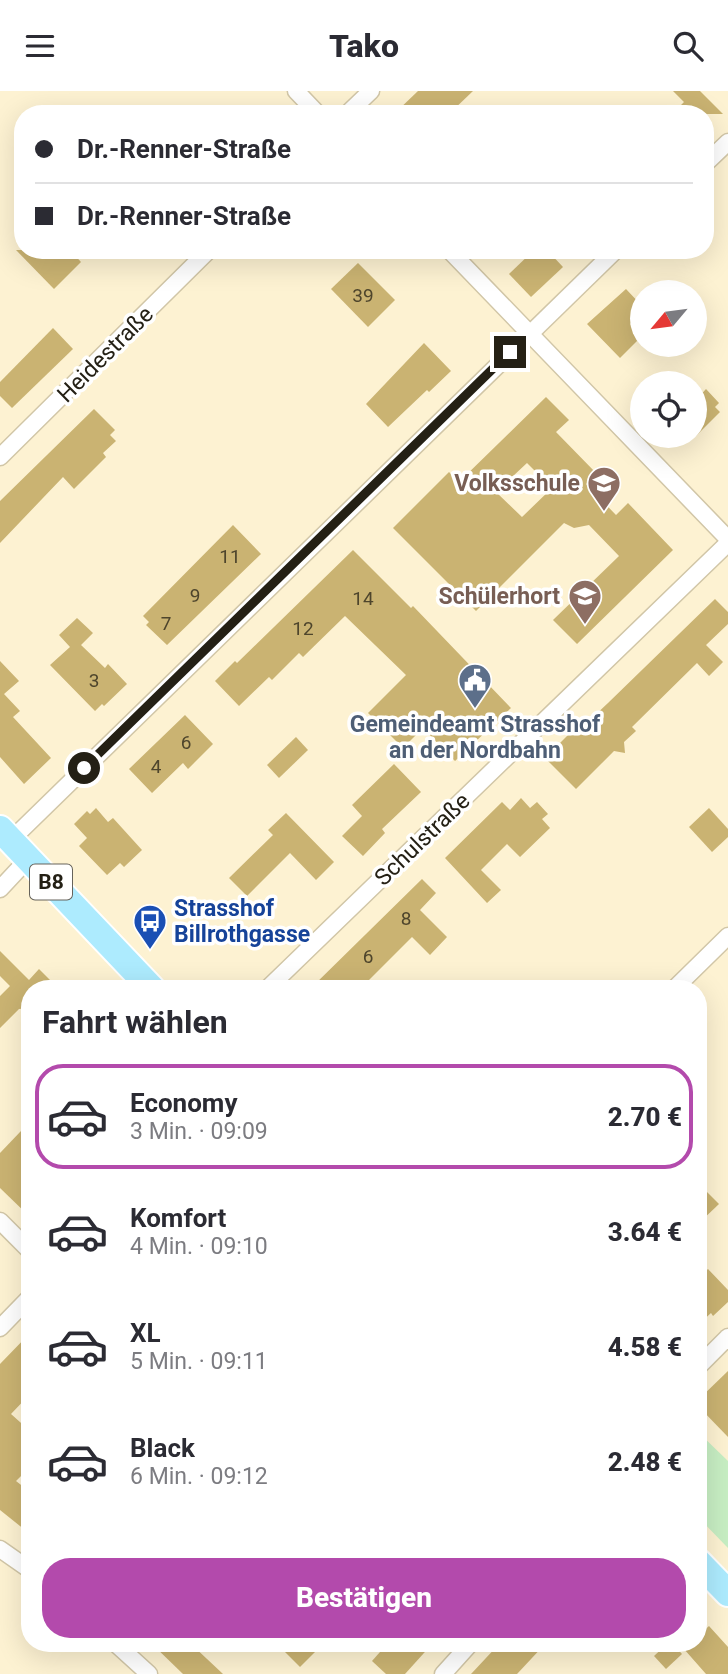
<!DOCTYPE html>
<html lang="de">
<head>
<meta charset="utf-8">
<style>
	body { margin:0; font-family:Roboto,sans-serif; background:#f7f7f7; color:#2b2b33; height:100vh; display:flex; flex-direction:column; font-size:26px; white-space:nowrap }
	* { box-sizing:border-box; margin:0 }
	p { font-size:23px; color:#7c7c81 }
	.icon { flex:none; width:38px; height:38px; fill:none; stroke:currentColor; stroke-width:2; stroke-linecap:round; stroke-linejoin:round }
	.map { position:relative; flex:1; overflow:hidden }
	.side { position:absolute; left:21px; top:889px; width:686px; height:672px; display:flex; flex-direction:column; background:#fff; border-radius:28px; box-shadow:0 7px 28px #0002 }
	.side>* { flex:none }
	.top-card { position:absolute; left:14px; top:14px; width:700px; height:154px; border-radius:28px; box-shadow:0 7px 28px #0002; display:grid; align-content:center; height:154px; padding:0 21px; background:#fff }
	.needle { width:46px; rotate:241deg }
	.controls { position:absolute; left:630px; top:189px; display:grid; gap:14px }
	.controls a { display:grid; place-items:center; width:77px; height:77px; border-radius:50%; background:#fff; box-shadow:0 7px 28px #0002; font-size:35px }
	.end { position:absolute; width:32px; height:32px; margin:-16px; border:9px solid #242015; background:#fff; box-shadow:0 0 0 4px #fff }
	.from { border-radius:50% }
	.top-card b { display:flex; align-items:center; gap:24px; height:66px; font-size:26px }
	.top-card b+b { border-top:2px solid #e1e1e2 }
	.top-card i { width:18px; height:18px; background:#2b2b33 }
	ul { padding:0; list-style:none }
	li { display:flex; align-items:center; gap:21px; height:105px; margin:0 14px 10px; padding:0 7px; border:4px solid transparent; border-radius:28px }
	li div { flex:1 }
	li b { display:block; font-size:26px }
	li em { font-style:normal; font-weight:800 }
	li.selected { border-color:#b34aac }
	li>.icon { width:63px; height:63px; stroke-width:1.5 }
	h2 { padding:0 21px; font-size:32px; line-height:84px }
	.primary-button { display:flex; gap:14px; margin-top:auto; padding:14px 21px }
	.primary-button a { flex:1; height:80px; border-radius:28px; background:#b34aac; color:#fff; font-size:28px; font-weight:800; line-height:80px; text-align:center }
	header { display:flex; justify-content:space-between; align-items:center; height:91px; padding:0 21px; background:#fff; font-size:32px; font-weight:800 }
	.map>svg:first-child { display:block }
	.green { fill:#c7eec3 }
	.building { fill:#cab372; fill-rule:evenodd }
	.lines { fill:none; stroke-linecap:round; stroke-linejoin:round }
	.minor-casing { stroke:#d1c6a7; stroke-width:19 }
	.primary-casing { stroke:#fff; stroke-width:30 }
	.minor { stroke:#fff; stroke-width:16 }
	.primary { stroke:#adebfe; stroke-width:26 }
	.route { stroke:#242015; stroke-width:9 }
	.labels { text-anchor:middle; stroke-width:7; stroke-linejoin:round; paint-order:stroke }
	.number-label { font-size:19px; fill:#4e452c }
	.shield { fill:#fff; stroke:#66635b; stroke-width:2 }
	.shield-label { font-size:21px; font-weight:bold; fill:#242015 }
	.street-label { font-size:23px; fill:#242015; stroke:#fff }
	.education-label { font-size:23px; font-weight:bold; fill:#785e54; stroke:#fff; text-anchor:end }
	.service-label { font-size:23px; font-weight:bold; fill:#4e5e75; stroke:#fff }
	.transit-label { font-size:23px; font-weight:bold; fill:#164399; stroke:#fff; text-anchor:start }
</style>
</head>
<body>
<header><svg class="icon" aria-label="menu" viewBox="0 0 24 24"><path d="M4 6h16M4 12h16M4 18h16"/></svg>Tako<svg class="icon" aria-label="search" viewBox="0 0 24 24"><circle cx="10" cy="10" r="6"/><path d="M15 15l6 6"/></svg></header>
<div class="map">
<svg width="728" height="1583" viewBox="0 0 728 1583">
	<rect width="100%" height="100%" fill="#fdf2d2"/>
	<polygon class="green" points="698,1341 728,1370 728,1457 698,1426"/>
	<g class="building">
		<polygon points="418,0 473,0 449,23 394,23"/>
		<polygon points="673,0 700,0 723,23 672,23 684,11"/>
		<polygon points="16,159 70,159 81,171 54,198"/>
		<polygon points="534,159 547,159 563,176 531,206 509,183"/>
		<polygon points="358,172 395,209 368,236 331,198"/>
		<polygon points="626,198 642,215 642,222 630,233 642,245 620,267 587,233"/>
		<polygon points="53,237 73,258 12,317 0,305 0,291"/>
		<polygon points="424,252 451,280 429,301 427,299 388,336 366,313"/>
		<polygon points="706,298 719,312 715,316 720,321 695,346 695,310"/>
		<path d="M546 306 569 329 556 341 597 383 586 393 616 424 628 412 673 459 577 553 553 529 619 465 589 434 574 437 564 432 476 520 393 437 449 381 459 391ZM527 372 552 397 522 426 496 401Z"/>
		<polygon points="94,318 115,339 110,344 116,350 103,362 106,366 74,398 63,386 0,452 0,410"/>
		<polygon points="233,434 261,463 167,554 146,534 149,531 143,525"/>
		<polygon points="353,459 411,517 413,515 511,617 455,670 423,637 403,657 368,622 406,584 345,525 303,566 299,562 272,589 269,586 239,615 215,590 235,570 237,572"/>
		<polygon points="715,508 728,521 728,533 706,554 723,571 709,585 697,572 632,636 636,640 624,651 625,662 614,660 576,698 545,667 573,639 576,642 608,612"/>
		<polygon points="77,527 93,542 81,554 105,577 108,573 127,593 104,615 102,613 95,620 50,574 70,556 59,544"/>
		<polygon points="0,570 19,590 4,603 20,620 13,626 51,667 24,693 0,666"/>
		<polygon points="185,624 213,653 188,678 183,672 152,702 129,678"/>
		<polygon points="296,646 308,659 279,687 267,674"/>
		<polygon points="394,673 421,701 382,738 385,742 363,765 342,745 362,725 352,714"/>
		<polygon points="521,707 530,717 537,711 548,723 542,728 550,737 520,766 507,753 481,779 501,799 487,812 445,767 502,711 510,719"/>
		<polygon points="96,717 108,731 113,727 142,759 124,776 120,772 107,784 79,755 87,747 74,733 87,720 90,723"/>
		<polygon points="709,717 728,738 728,746 712,761 689,736"/>
		<polygon points="286,722 334,771 316,789 290,762 247,805 229,787 273,744 268,739"/>
		<polygon points="422,788 436,802 420,819 447,846 430,864 412,846 360,898 310,898"/>
		<polygon points="0,860 29,889 39,878 59,898 30,898 30,917 19,918 0,937 0,905 10,895 0,885"/>
		<polygon points="21,1040 30,1048 30,1126 0,1097 0,1062"/>
		<polygon points="698,1092 719,1113 698,1133"/>
		<polygon points="708,1178 728,1199 728,1211 713,1225 711,1222 698,1234 698,1187"/>
		<polygon points="30,1242 30,1303 11,1323 30,1340 30,1376 16,1390 30,1401 30,1443 0,1419 0,1273"/>
		<polygon points="728,1280 728,1346 698,1315 698,1309"/>
		<polygon points="709,1535 728,1556 728,1583 706,1583 684,1558 691,1552 698,1552 698,1545"/>
		<polygon points="151,1552 190,1552 223,1583 183,1583"/>
		<polygon points="276,1552 324,1552 300,1576"/>
		<polygon points="388,1552 433,1552 405,1583 386,1583 372,1570"/>
		<polygon points="500,1552 546,1552 517,1583 471,1583"/>
		<polygon points="668,1552 672,1552 682,1563 666,1578 654,1565"/>
	</g>
	<g class="lines">
		<defs>
			<g id="minor">
				<polyline points="296,0 318,23"/>
				<polyline points="347,23 371,0"/>
				<polyline points="705,73 728,51"/>
				<polyline points="449,159 728,448"/>
				<polyline points="0,366 209,159"/>
				<polyline points="11,749 616,159"/>
				<polyline points="0,798 28,768"/>
				<polyline points="267,898 728,452"/>
				<polyline points="674,898 728,845"/>
				<polyline points="0,1130 30,1160"/>
				<polyline points="0,1237 30,1206"/>
				<polyline points="698,1276 728,1246"/>
				<polyline points="0,1458 30,1479"/>
				<polyline points="115,1552 149,1583"/>
				<polyline points="443,1583 471,1552"/>
			</g>
			<g id="primary">
				<polyline points="0,738 152,898"/>
				<polyline points="698,1471 728,1502"/>
			</g>
		</defs>
		<use href="#minor" class="minor-casing"/>
		<use href="#primary" class="primary-casing"/>
		<use href="#minor" class="minor"/>
		<use href="#primary" class="primary"/>
	</g>
	<g class="lines">
		<polyline class="route" points="84,677 510,261"/>
	</g>
	<defs>
		<symbol id="school-pin" viewBox="-11 -11 22 30"><path d="M0 17L-7.5 6A9.5 9.5 0 1 1 7.5 6Z" fill="#8d6e63" stroke="#fff"/><path d="M0-5L7-2L0 1L-7-2ZM-4 1L0 2.5L4 1V4Q0 6-4 4Z" fill="#fff"/></symbol>
		<symbol id="civic-pin" viewBox="-11 -11 22 30"><path d="M0 17L-7.5 6A9.5 9.5 0 1 1 7.5 6Z" fill="#5c6f8a" stroke="#fff"/><path d="M-.6-6.5H3V-4.5H.6V-3L4-1V1h2V6H-6V1h2V-1L-.6-3ZM-1.2 2.5V6h2.4V2.5Z" fill="#fff"/></symbol>
		<symbol id="bus-pin" viewBox="-11 -11 22 30"><path d="M0 17L-7.5 6A9.5 9.5 0 1 1 7.5 6Z" fill="#1a4fb4" stroke="#fff"/><path d="M-5-6H5V4H4V6H2V4H-2V6H-4V4H-5ZM-3.5-4V0h7V-4ZM-3.5 1.2v1.5H-2V1.2ZM2 1.2v1.5H3.5V1.2Z" fill="#fff"/></symbol>
	</defs>
	<g fill-rule="evenodd">
		<use href="#school-pin" x="585" y="373" width="38" height="52"/>
		<use href="#school-pin" x="566" y="486" width="38" height="52"/>
		<use href="#civic-pin" x="456" y="570" width="38" height="52"/>
		<use href="#bus-pin" x="131" y="811" width="38" height="52"/>
	</g>
	<g class="labels">
		<g class="number-label">
			<text x="363" y="211">39</text>
			<text x="230" y="472">11</text>
			<text x="195" y="511">9</text>
			<text x="363" y="514">14</text>
			<text x="166" y="539">7</text>
			<text x="303" y="544">12</text>
			<text x="94" y="596">3</text>
			<text x="186" y="658">6</text>
			<text x="156" y="682">4</text>
			<text x="406" y="834">8</text>
			<text x="368" y="872">6</text>
		</g>
		<rect class="shield" x="30" y="773.5" width="42" height="35" rx="5"/>
		<g class="shield-label">
			<text x="51" y="798">B8</text>
		</g>
		<g class="street-label">
			<text transform="translate(105 263) rotate(-45)" y="8">Heidestraße</text>
			<text transform="translate(422 748) rotate(-44)" y="8">Schulstraße</text>
		</g>
		<g class="education-label">
			<text x="580" y="400">Volksschule</text>
			<text x="560" y="513">Schülerhort</text>
		</g>
		<g class="service-label">
			<text x="475" y="641">Gemeindeamt Strasshof<tspan x="475" dy="26">an der Nordbahn</tspan></text>
		</g>
		<g class="transit-label">
			<text x="174" y="825">Strasshof<tspan x="174" dy="26">Billrothgasse</tspan></text>
		</g>
	</g>
</svg>
<div class="controls">
<a><svg class="needle" viewBox="-14 -14 28 28"><path d="M0-13l5 13h-10z" fill="#e53935"/><path d="M0 13l5-13h-10z" fill="#7c7c81"/></svg></a>
<a><svg class="icon" aria-label="locate" viewBox="0 0 24 24"><circle cx="12" cy="12" r="6"/><path d="M12 2v4M12 18v4M2 12h4M18 12h4"/></svg></a>
</div>
<i class="end from" style="left:84px;top:677px"></i>
<i class="end" style="left:510px;top:261px"></i>
<div class="top-card">
<b><i class="from"></i>Dr.-Renner-Straße</b>
<b><i></i>Dr.-Renner-Straße</b>
</div>
<section class="side">
<h2>Fahrt wählen</h2>
<ul>
<li class="selected"><svg class="icon" aria-label="car" viewBox="0 0 24 24"><path d="M5 17H2v-5l4-1 3-4h7l3 4 3 1v5h-3M9 17h6M6 11h13"/><circle cx="7" cy="17" r="2"/><circle cx="17" cy="17" r="2"/></svg><div><b>Economy</b><p>3 Min. · 09:09</p></div><em>2.70 €</em></li>
<li><svg class="icon" aria-label="car" viewBox="0 0 24 24"><path d="M5 17H2v-5l4-1 3-4h7l3 4 3 1v5h-3M9 17h6M6 11h13"/><circle cx="7" cy="17" r="2"/><circle cx="17" cy="17" r="2"/></svg><div><b>Komfort</b><p>4 Min. · 09:10</p></div><em>3.64 €</em></li>
<li><svg class="icon" aria-label="car" viewBox="0 0 24 24"><path d="M5 17H2v-5l4-1 3-4h7l3 4 3 1v5h-3M9 17h6M6 11h13"/><circle cx="7" cy="17" r="2"/><circle cx="17" cy="17" r="2"/></svg><div><b>XL</b><p>5 Min. · 09:11</p></div><em>4.58 €</em></li>
<li><svg class="icon" aria-label="car" viewBox="0 0 24 24"><path d="M5 17H2v-5l4-1 3-4h7l3 4 3 1v5h-3M9 17h6M6 11h13"/><circle cx="7" cy="17" r="2"/><circle cx="17" cy="17" r="2"/></svg><div><b>Black</b><p>6 Min. · 09:12</p></div><em>2.48 €</em></li>
</ul>
<div class="primary-button"><a>Bestätigen</a></div>
</section>
</div>
</body>
</html>
